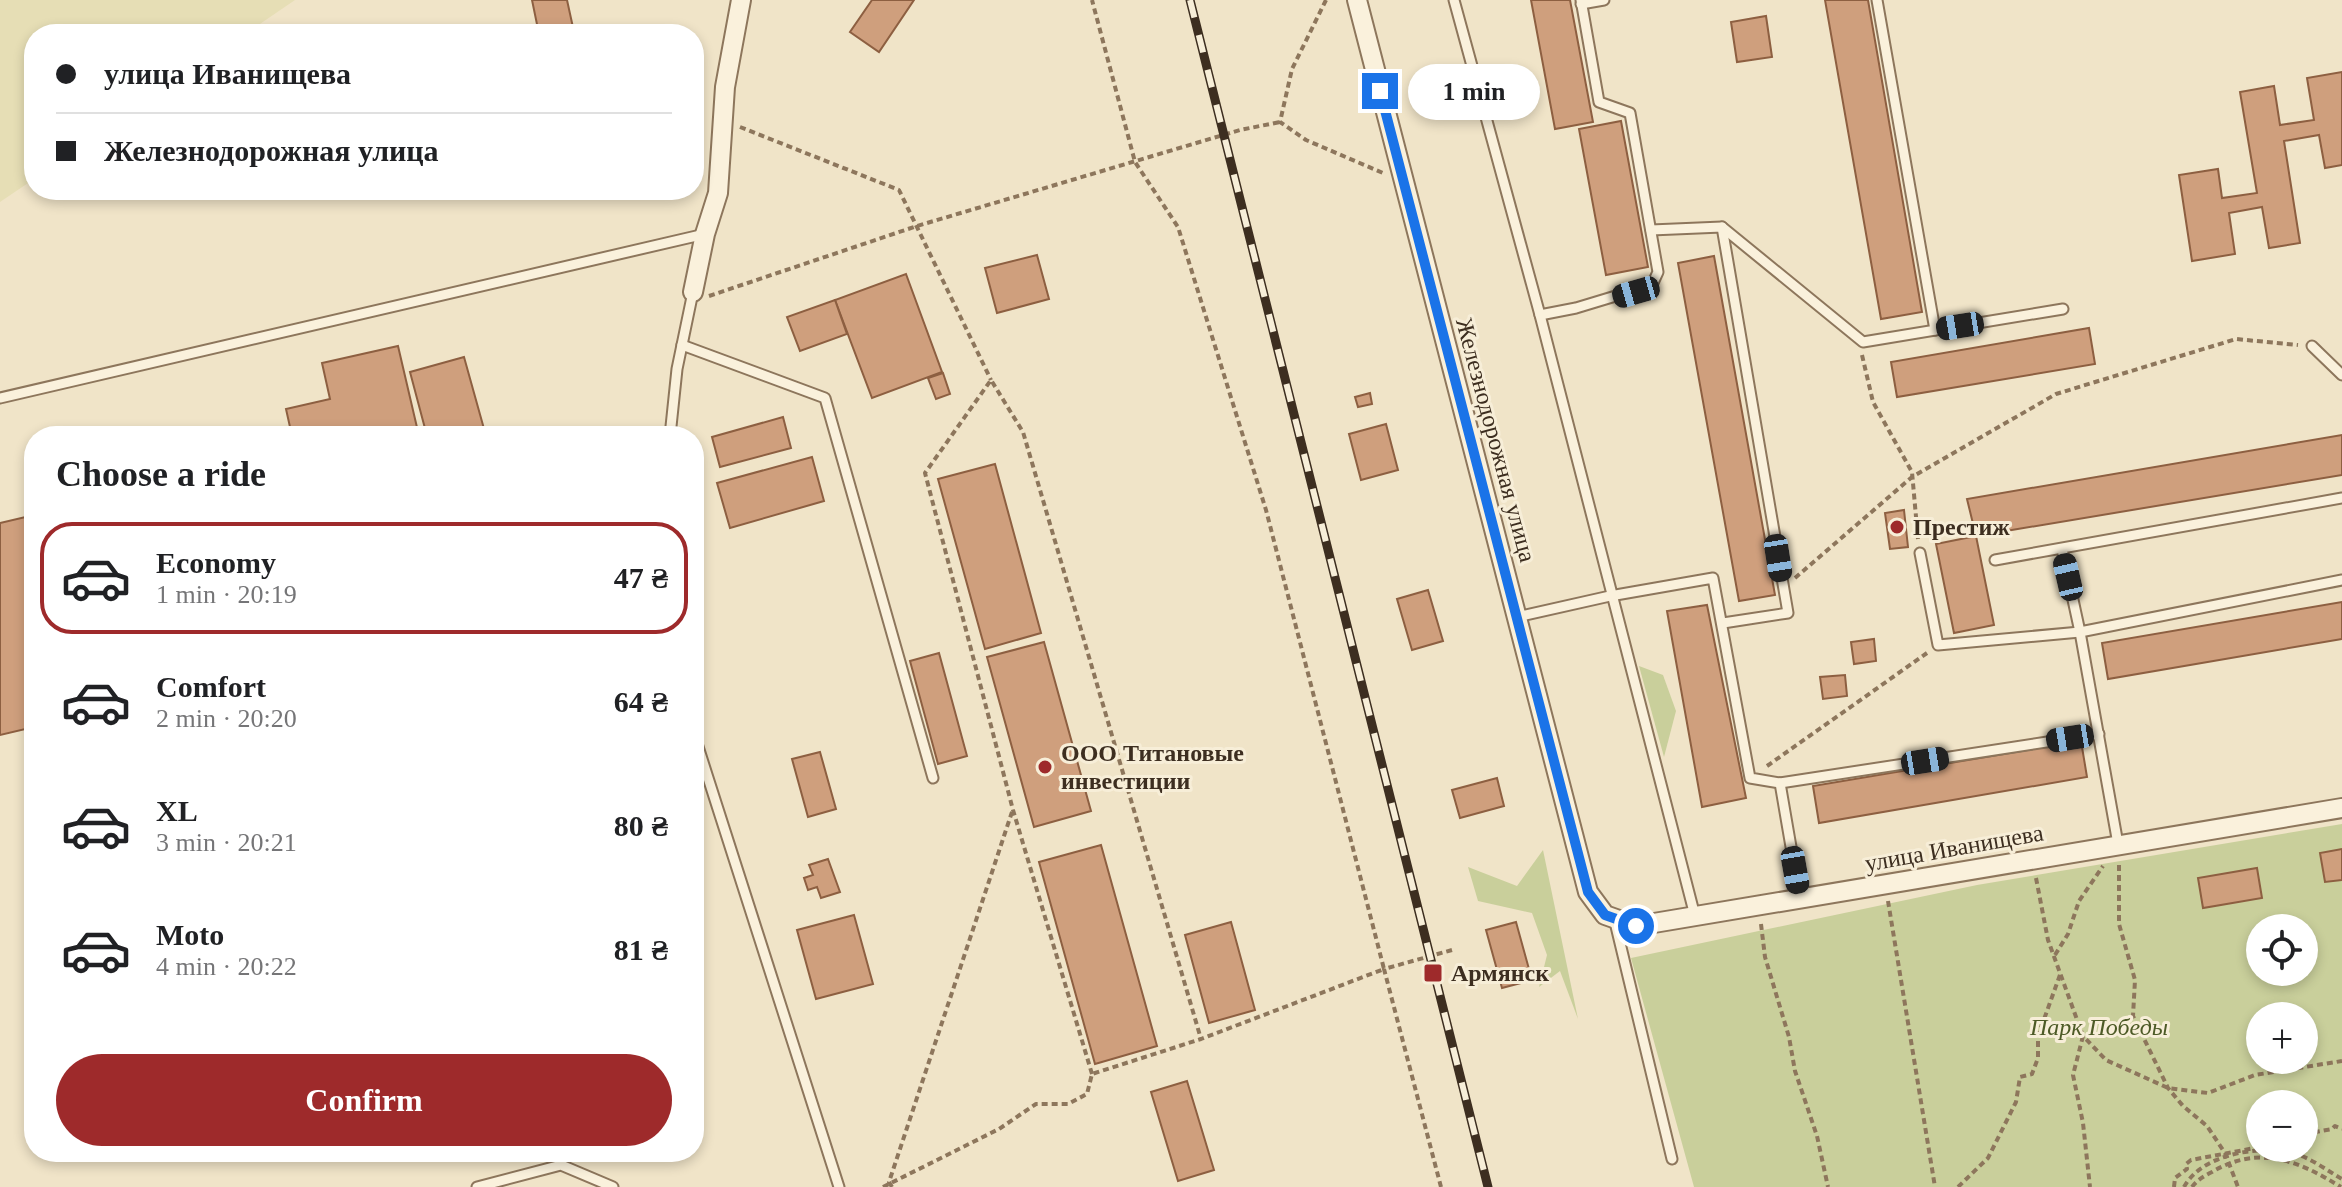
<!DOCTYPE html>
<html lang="en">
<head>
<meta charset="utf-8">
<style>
	body { margin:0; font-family:Georgia,serif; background:#f6f6f6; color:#202124; height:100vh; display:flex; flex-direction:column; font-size:30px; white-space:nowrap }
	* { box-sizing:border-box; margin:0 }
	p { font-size:26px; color:#757577 }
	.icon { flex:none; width:44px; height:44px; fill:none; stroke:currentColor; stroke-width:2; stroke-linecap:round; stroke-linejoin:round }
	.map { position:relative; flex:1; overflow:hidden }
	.side { position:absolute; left:24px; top:426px; width:680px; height:736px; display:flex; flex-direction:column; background:#fff; border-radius:32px; box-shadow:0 4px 12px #0003 }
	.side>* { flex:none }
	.top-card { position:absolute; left:24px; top:24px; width:680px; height:176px; border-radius:32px; box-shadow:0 4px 12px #0003; display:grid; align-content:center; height:176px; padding:0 32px; background:#fff }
	.controls { position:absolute; left:2246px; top:914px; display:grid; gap:16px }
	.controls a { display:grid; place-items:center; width:72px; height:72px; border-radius:50%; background:#fff; box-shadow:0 4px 12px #0003; font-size:40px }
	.end { position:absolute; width:36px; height:36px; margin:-18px; border:10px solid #1a73e8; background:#fff; box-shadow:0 0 0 4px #fff }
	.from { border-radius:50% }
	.bubble { position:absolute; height:56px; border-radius:28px; background:#fff; box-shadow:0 4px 12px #0003; font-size:26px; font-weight:700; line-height:56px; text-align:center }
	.car { position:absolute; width:24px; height:48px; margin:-24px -12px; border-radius:10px; box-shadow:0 0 6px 2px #0007; background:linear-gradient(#222 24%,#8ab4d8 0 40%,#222 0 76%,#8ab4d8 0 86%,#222 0) }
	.top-card b { display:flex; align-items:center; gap:28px; height:76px; font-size:30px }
	.top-card b+b { border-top:2px solid #e0e0e0 }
	.top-card i { width:20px; height:20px; background:#202124 }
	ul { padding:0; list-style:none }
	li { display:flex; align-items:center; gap:24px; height:112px; margin:0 16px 12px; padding:0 16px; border:4px solid transparent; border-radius:32px }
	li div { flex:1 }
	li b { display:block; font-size:30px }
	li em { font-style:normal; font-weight:700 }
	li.on { border-color:#9e2a2b }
	li>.icon { width:72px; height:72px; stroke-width:1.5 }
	h2 { padding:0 32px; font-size:36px; line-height:96px }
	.action { display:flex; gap:16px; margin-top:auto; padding:16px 32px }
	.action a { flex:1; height:92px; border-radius:48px; background:#9e2a2b; color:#fff; font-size:32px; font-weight:700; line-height:92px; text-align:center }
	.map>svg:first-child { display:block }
	.farmland { fill:#e6deb5 }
	.green { fill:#c9cf9b; fill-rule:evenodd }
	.building { fill:#cf9f7d; stroke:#8d5f41; stroke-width:2 }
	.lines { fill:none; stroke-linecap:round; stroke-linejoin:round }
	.lane-casing { stroke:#8d765c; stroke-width:13 }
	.street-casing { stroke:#8d765c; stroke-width:22 }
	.path { stroke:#8d765c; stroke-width:4; stroke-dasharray:6 4; stroke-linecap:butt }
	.lane { stroke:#faf1dc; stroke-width:9 }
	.street { stroke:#faf1dc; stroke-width:18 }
	.rail-casing { stroke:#3d2e20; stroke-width:9 }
	.rail { stroke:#f7eed8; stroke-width:6; stroke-dasharray:18; stroke-linecap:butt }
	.route { stroke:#1a73e8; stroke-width:10 }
	.poi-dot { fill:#9e2a2b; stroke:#f7eed8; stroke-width:3 }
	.labels { text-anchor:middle; stroke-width:6; stroke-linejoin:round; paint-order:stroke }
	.street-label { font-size:24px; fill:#3d2e20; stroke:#f7eed8 }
	.poi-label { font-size:24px; font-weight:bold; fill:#3d2e20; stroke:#f7eed8; text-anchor:start }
	.park-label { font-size:24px; font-style:italic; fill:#4d5a26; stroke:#f7eed8 }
</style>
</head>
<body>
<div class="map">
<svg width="2342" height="1187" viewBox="0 0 2342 1187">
	<rect width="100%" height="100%" fill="#f0e4c8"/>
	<polygon class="farmland" points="0,0 295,0 245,34 34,34 34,179 0,202"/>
	<g class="green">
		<polygon points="1639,666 1663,675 1676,711 1664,757"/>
		<path d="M2342 824V1187H1694L1631 958 1977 885ZM2260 928H2304V972H2260ZM2260 1016H2304V1060H2260ZM2260 1104H2304V1148H2260Z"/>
		<polygon points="1543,850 1578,1019 1560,971 1539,987 1547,955 1532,913 1478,901 1468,867 1517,886"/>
	</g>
	<g class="building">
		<polygon points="532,0 567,0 574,32 539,34"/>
		<polygon points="872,0 914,0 879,52 850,32"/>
		<polygon points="1531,0 1570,0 1593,122 1555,129"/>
		<polygon points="1825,0 1868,0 1922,312 1881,319"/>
		<polygon points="1766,16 1772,57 1737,62 1731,22"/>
		<polygon points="2342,72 2342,165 2325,168 2319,135 2284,141 2300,243 2269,248 2262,207 2229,213 2235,254 2192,261 2179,175 2218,169 2222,198 2257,193 2240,92 2274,86 2280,125 2314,120 2307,78"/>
		<polygon points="1621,121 1648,267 1606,275 1579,129"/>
		<polygon points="1037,255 1049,299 997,313 985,268"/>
		<polygon points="1714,256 1775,595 1739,601 1678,263"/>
		<polygon points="906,274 942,372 872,398 835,300"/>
		<polygon points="835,300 847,334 800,351 787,317"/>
		<polygon points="2089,328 2095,364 1897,397 1891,362"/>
		<polygon points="398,346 419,436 292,436 286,409 330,399 322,363"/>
		<polygon points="464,357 486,436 427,436 410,372"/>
		<polygon points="943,373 950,394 936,399 928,378"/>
		<polygon points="1370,393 1372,404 1358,407 1355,397"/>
		<polygon points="783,417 791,448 720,467 712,437"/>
		<polygon points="1386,424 1398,470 1361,480 1349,434"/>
		<polygon points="2342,435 2342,475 1976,536 1967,499"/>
		<polygon points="812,457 824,501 730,528 717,483"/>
		<polygon points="995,464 1041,633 985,649 938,479"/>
		<polygon points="1904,510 1908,547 1890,549 1885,513"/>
		<polygon points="34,515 34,727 0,735 0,523"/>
		<polygon points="1976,536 1994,625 1954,633 1936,544"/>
		<polygon points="1428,590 1443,641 1412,650 1397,599"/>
		<polygon points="2342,602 2342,639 2108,679 2102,643"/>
		<polygon points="1707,605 1746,798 1702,807 1667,611"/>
		<polygon points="1874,639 1876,661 1854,664 1851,642"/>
		<polygon points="1044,642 1091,811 1034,827 987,657"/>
		<polygon points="939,653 967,756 938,764 910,661"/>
		<polygon points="1845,675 1847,696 1823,699 1820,677"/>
		<polygon points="2081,741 2087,777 1819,823 1813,786"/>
		<polygon points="820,752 836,809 808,817 792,759"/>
		<polygon points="1497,778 1504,806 1460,818 1452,790"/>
		<polygon points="1101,845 1157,1046 1095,1064 1039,862"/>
		<polygon points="2342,849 2342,880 2325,882 2320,853"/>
		<polygon points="828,859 840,892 821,898 817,887 808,890 804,878 813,875 809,865"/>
		<polygon points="2257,868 2262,898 2203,908 2198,878"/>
		<polygon points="854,915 873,984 816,999 797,930"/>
		<polygon points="1231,922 1255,1010 1209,1023 1185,935"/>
		<polygon points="1516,922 1532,980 1502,988 1486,930"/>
		<polygon points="1187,1081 1214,1170 1178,1181 1151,1092"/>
	</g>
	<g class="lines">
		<defs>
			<g id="lane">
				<polyline points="1454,0 1540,315 1695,916"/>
				<polyline points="1877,0 1935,330"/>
				<polyline points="1581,4 1604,0"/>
				<polyline points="1722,227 1863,342 2063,309"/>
				<polyline points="1651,230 1722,227 1788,613 1723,623"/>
				<polyline points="1540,315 1576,308 1652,285 1658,272 1630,113 1599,102 1581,0"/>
				<polyline points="682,345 825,398 933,778"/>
				<polyline points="2312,346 2342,375"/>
				<polyline points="0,398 705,234"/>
				<polyline points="670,436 677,369 693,292"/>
				<polyline points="2062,549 2080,632 2118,844"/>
				<polyline points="1920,553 1938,645 2080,632 2342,580"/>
				<polyline points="1995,560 2342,498"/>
				<polyline points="1517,617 1610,596 1713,578 1750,778 1780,783 1800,899"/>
				<polyline points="694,734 839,1187"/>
				<polyline points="1780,783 2099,734"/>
				<polyline points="1614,918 1672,1159"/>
				<polyline points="477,1187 561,1165 613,1187"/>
			</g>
			<g id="street">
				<polyline points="1357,0 1588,892 1605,915 1636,926 2342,808"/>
				<polyline points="693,292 705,234 718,193 725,87 741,0"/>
			</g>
		</defs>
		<use href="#lane" class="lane-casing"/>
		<use href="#street" class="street-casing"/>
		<g class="path">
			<polyline points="1326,0 1292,69 1280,122 1306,140 1383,173"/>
			<polyline points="740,127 899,190 991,380"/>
			<polyline points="709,296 917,226 1240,130 1280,122"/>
			<polyline points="1862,355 1873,402 1912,472 1918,539"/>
			<polyline points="1795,578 1912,477 2056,394 2236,339 2298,345"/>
			<polyline points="1767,766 1927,653"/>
			<polyline points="2119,865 2119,924 2135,980 2133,1016 2168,1088 2183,1106 2207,1126 2225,1153 2238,1187"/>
			<polyline points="2036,878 2048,940 2083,1036 2106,1060 2168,1088 2208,1093 2255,1075 2342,1061"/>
			<polyline points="1888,901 1935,1187"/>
			<polyline points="1761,924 1765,957 1789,1037 1795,1071 1817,1136 1828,1187"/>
			<polyline points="2055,955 2068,934 2079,901 2103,866"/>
			<polyline points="2083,1036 2073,1075 2083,1123 2090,1187"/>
			<polyline points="1092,1074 1013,810 925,473 991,380 1023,432 1201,1039"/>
			<polyline points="2304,1134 2332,1129 2335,1126 2342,1129"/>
			<polyline points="883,1187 999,1129 1036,1104 1068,1104 1087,1094 1092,1074 1201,1039 1384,969 1266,510 1178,227 1135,162 1092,0"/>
			<polyline points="892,1187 889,1182 1012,812"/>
			<polyline points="1441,1187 1384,969 1452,950"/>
			<polyline points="1958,1187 1988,1158 2016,1102 2020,1077 2032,1074 2038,1058 2038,1036 2061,972"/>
			<polyline points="2174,1187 2175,1178 2187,1169 2186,1164 2191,1160 2260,1147"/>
			<path d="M2184 1187C2202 1154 2258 1145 2292 1153 2310 1157 2326 1170 2342 1179"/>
			<path d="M2192 1187C2197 1180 2204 1176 2212 1172 2259 1144 2299 1161 2341 1187"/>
		</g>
		<use href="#lane" class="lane"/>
		<use href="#street" class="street"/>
		<defs>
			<polyline id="rail" points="1190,0 1488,1187"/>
		</defs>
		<use href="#rail" class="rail-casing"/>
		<use href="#rail" class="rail"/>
	</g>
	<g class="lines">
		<polyline class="route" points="1380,91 1588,892 1605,915 1636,926"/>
	</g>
	<g class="poi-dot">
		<circle cx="1897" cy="527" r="8"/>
		<circle cx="1045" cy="767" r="8"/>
		<rect x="1423" y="963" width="20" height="20" rx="4"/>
	</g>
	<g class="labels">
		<g class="street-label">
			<text transform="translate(1496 440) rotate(75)" y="8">Железнодорожная улица</text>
			<text transform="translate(1954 848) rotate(-10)" y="8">улица Иванищева</text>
		</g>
		<g class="poi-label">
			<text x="1913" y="535">Престиж</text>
			<text x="1061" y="761">ООО Титановые<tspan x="1061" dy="28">инвестиции</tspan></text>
			<text x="1451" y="981">Армянск</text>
		</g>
		<g class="park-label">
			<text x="2099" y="1035">Парк Победы</text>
		</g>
	</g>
</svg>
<div class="controls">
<a><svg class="icon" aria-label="locate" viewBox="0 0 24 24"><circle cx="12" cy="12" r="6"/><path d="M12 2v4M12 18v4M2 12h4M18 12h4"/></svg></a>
<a>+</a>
<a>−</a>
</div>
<i class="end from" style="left:1636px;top:926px"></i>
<i class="end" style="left:1380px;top:91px"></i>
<div class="bubble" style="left:1408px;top:64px;width:132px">1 min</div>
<i class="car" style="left:1636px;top:292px;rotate:254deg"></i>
<i class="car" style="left:1960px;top:326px;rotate:261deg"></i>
<i class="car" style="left:1778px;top:558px;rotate:171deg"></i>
<i class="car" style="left:2068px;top:577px;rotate:347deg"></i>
<i class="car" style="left:2070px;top:738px;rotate:261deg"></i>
<i class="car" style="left:1925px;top:761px;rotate:81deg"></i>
<i class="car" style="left:1795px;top:870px;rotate:170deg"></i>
<div class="top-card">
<b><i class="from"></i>улица Иванищева</b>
<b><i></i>Железнодорожная улица</b>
</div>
<section class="side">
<h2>Choose a ride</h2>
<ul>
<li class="on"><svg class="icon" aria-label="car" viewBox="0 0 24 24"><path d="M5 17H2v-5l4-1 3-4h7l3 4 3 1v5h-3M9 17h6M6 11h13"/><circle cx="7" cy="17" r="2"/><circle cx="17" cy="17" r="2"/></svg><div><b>Economy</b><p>1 min · 20:19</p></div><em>47 ₴</em></li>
<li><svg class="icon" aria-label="car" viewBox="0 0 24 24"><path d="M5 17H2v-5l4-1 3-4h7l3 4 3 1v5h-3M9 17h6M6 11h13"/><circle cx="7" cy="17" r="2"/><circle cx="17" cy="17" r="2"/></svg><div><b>Comfort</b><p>2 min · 20:20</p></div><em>64 ₴</em></li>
<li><svg class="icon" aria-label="car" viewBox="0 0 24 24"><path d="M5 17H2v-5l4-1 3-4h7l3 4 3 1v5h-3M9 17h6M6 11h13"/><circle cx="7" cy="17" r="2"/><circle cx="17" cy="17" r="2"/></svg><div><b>XL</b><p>3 min · 20:21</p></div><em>80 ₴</em></li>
<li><svg class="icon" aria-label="car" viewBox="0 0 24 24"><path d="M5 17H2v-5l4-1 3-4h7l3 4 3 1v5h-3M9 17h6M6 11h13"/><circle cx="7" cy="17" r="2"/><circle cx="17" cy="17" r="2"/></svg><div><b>Moto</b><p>4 min · 20:22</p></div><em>81 ₴</em></li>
</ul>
<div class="action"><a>Confirm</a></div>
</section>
</div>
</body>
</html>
